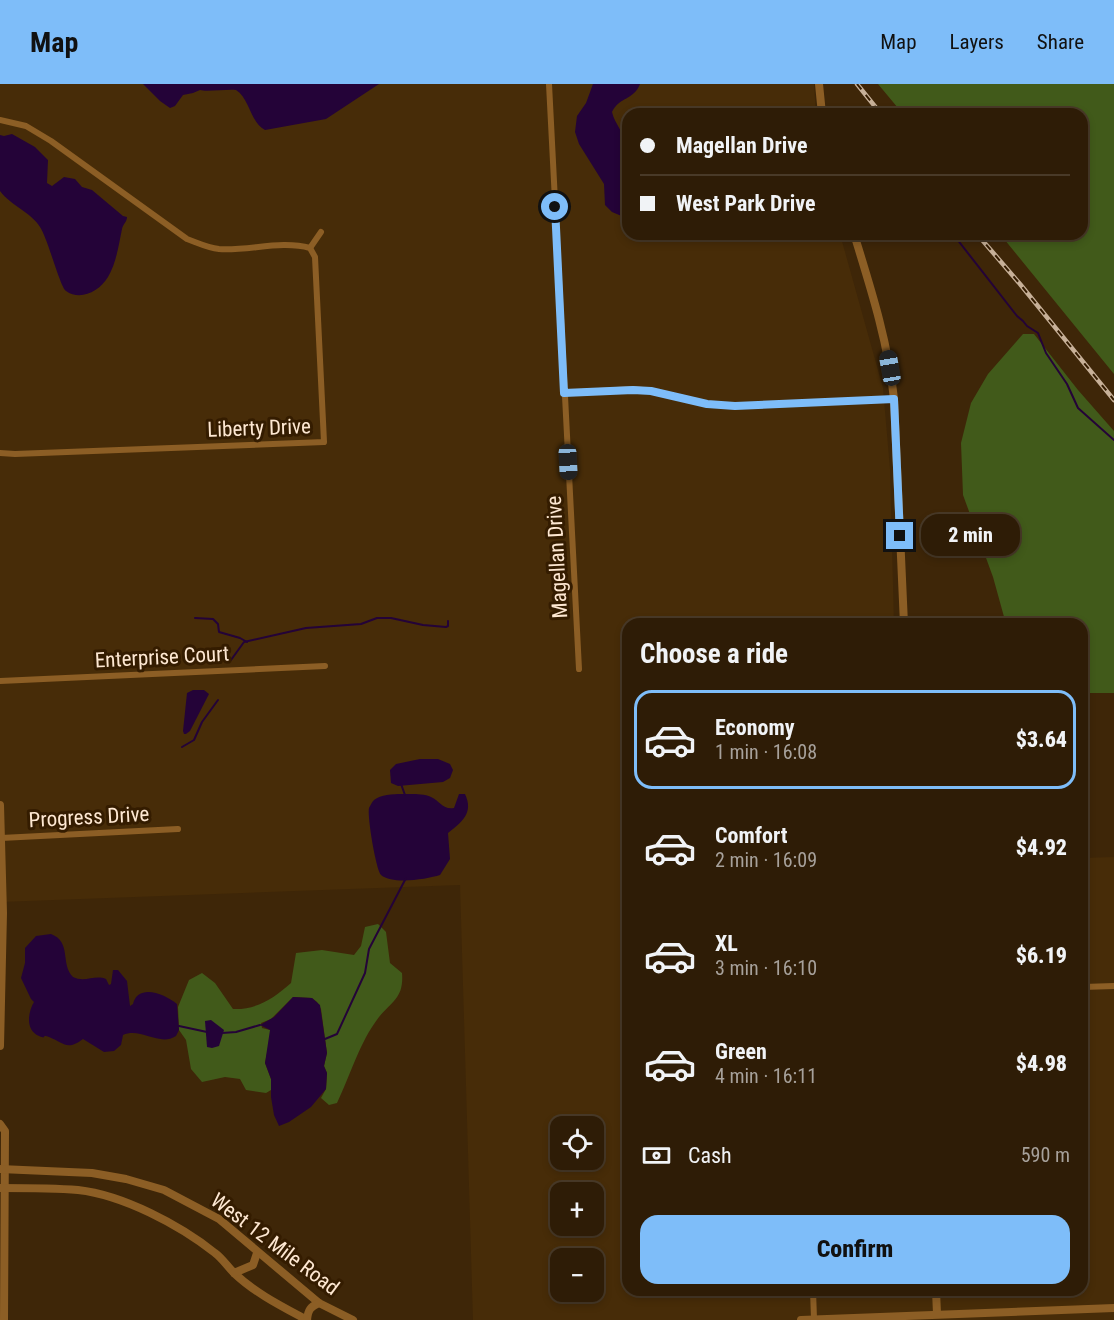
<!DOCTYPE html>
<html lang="en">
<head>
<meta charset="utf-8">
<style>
	body { margin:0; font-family:"Roboto Condensed",sans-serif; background:#362510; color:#f1f3f6; height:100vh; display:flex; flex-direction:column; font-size:22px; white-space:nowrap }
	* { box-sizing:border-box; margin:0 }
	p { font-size:20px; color:#a7a19b }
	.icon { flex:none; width:33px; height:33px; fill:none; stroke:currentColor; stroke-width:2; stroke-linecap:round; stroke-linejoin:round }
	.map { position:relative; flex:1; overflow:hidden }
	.sheet { position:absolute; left:622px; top:534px; width:466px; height:678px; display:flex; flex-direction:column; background:#2e1c06; border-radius:18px; box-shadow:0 3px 9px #0003,0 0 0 2px #493a28 }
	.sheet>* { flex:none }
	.banner { position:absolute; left:622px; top:24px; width:466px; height:132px; border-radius:18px; box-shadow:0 3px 9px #0003,0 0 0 2px #493a28; display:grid; align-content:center; height:132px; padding:0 18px; background:#2e1c06 }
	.fabs { position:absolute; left:550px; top:1032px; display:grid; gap:12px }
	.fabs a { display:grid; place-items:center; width:54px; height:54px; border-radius:12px; background:#2e1c06; box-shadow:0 3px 9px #0003,0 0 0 2px #493a28; font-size:30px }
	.end { position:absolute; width:27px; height:27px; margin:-14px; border:8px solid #7ebdf9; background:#111; box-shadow:0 0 0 3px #111 }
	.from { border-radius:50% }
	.bubble { position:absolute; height:42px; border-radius:18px; background:#2e1c06; box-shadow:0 3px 9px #0003,0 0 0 2px #493a28; font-size:20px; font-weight:800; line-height:42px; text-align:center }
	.car { position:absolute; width:18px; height:36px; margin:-18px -9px; border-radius:8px; box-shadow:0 0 4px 2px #0007; background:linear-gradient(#222 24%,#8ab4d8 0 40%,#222 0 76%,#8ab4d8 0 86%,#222 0) }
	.banner b { display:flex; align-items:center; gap:21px; height:57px; font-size:22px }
	.banner b+b { border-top:2px solid #493a28 }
	.banner i { width:15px; height:15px; background:#f1f3f6 }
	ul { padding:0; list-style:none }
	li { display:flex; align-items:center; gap:18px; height:99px; margin:0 12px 9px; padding:0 6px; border:3px solid transparent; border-radius:18px }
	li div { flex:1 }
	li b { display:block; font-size:22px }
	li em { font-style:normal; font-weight:800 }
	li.active { border-color:#7ebdf9 }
	li>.icon { width:54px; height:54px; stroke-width:1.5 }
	h2 { padding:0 18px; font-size:27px; line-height:72px }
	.pay { display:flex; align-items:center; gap:15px; height:66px; padding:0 18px; font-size:22px }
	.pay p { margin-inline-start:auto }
	.primary-button { display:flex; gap:12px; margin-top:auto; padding:12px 18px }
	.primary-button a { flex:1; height:69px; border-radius:18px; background:#7ebdf9; color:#111; font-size:24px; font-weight:800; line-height:69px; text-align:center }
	header { display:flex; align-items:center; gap:36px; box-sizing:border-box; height:84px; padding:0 30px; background:#7ebdf9; color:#111 }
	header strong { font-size:28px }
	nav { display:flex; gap:33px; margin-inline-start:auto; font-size:21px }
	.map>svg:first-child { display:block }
	.built { fill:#472c08; fill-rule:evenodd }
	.green { fill:#415a1a }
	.water { fill:#240338 }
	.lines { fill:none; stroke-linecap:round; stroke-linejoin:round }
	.stream { stroke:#240338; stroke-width:2 }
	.street { stroke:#8c5e25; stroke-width:6 }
	.secondary { stroke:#8c5e25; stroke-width:8 }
	.rail-casing { stroke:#c7b098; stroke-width:4.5 }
	.rail { stroke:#341c00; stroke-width:2; stroke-dasharray:7; stroke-linecap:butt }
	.route { stroke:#7ebdf9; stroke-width:8 }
	.labels { text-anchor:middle; stroke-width:6; stroke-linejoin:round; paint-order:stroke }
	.street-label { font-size:21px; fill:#fee8d2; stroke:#341c00 }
</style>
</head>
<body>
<header>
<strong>Map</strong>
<nav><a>Map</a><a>Layers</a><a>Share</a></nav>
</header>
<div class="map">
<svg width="1114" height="1236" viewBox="0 0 1114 1236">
	<rect width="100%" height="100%" fill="#3e2608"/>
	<path class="built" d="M0 0H814L816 30H628V150H840L883 304 890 385 894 540H628V1206H1083V774L1114 773V1236H473L460 801 0 818ZM561 1042H594V1076H561ZM561 1108H594V1142H561ZM561 1174H594V1208H561Z"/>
	<g class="green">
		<polygon points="878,0 1114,0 1114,290 1000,150 1083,150 1083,30 903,30"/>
		<polygon points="1023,250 1034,250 1078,306 1114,347 1114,609 1083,609 1083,540 1006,540 993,493 963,411 961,359 971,319 988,290"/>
		<path d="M378 840 386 848 390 879 402 889C404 913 393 917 379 933 359 959 351 990 337 1019L329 1021 321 1014 326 1005 327 989 324 982 327 969 321 925 317 918 312 914 293 913 271 935 261 939 262 944 270 946 271 950 265 979 271 995V1006L266 1009 246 1006 240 995 225 993 202 998 191 985 186 956 179 946 178 923 189 896 202 889 215 899 233 925C257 926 274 914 291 899L296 869 322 866 354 871 361 862 365 843Z"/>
	</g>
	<g class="water">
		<path d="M143 0H379L326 35 265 46C250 38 250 15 236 6 227 5 206 8 200 6L193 9 183 11 175 22 170 24 160 17Z"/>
		<path d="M593 0H640C634 16 619 13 612 28 615 41 625 49 627 63 631 84 629 108 628 129L624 133 612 128 605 121 604 100 579 60 575 48 577 32 586 19Z"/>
		<path d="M12 50 35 63 48 76 47 99 52 102 64 93 75 95 82 103 92 106 123 132 127 133C127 138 123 140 122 145 119 160 116 180 108 193 99 208 80 217 66 207 60 203 48 155 40 143 31 128 11 122 0 107V51L4 52Z"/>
		<polygon points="193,606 204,606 209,610 190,647 186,650 184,650 183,647 187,609"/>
		<polygon points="420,675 438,675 450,680 453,686 450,694 443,698 398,702 391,699 390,686 396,680"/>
		<path d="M410 710C417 710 425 710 431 713 440 717 443 726 454 724L459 710H465C474 729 462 738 448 749L450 775 440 791C427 795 393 801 381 791 376 786 367 732 369 724 370 722 372 718 374 716 383 709 399 710 410 710Z"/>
		<path d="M51 850C72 858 60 880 73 893 85 899 95 890 106 895L109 901 111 900 113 886H118L127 897 130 922 133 920C138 899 165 910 177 920L179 946 176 952C159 963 141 943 123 951L121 961 114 967 104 968 83 955C67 967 64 959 49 953 40 950 48 956 39 952 25 946 28 928 34 918L31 915 21 894 25 879V864L36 852Z"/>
		<polygon points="293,913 312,914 320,921 327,969 324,982 327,989 326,1005 311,1023 289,1038 279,1042 274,1031 271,1013 271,995 265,979 270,946 260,941 274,933"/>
		<polygon points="211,936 224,946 219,962 212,964 207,963 205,937"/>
	</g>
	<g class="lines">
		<g class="stream">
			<polyline points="953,150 1017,232 1023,237 1027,242 1038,249 1046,269 1067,300 1078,324 1114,356"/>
			<polyline points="195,534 213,535 218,540 219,548 240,554 247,558"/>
			<polyline points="231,576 244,558 306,544 361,540 377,534 391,534 423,541 446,543 448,542 448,537"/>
			<polyline points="182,663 194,656 202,638 218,616"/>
			<polyline points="401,700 405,711"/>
			<polyline points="179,942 207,948"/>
			<polyline points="222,949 236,948 260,941"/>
			<polyline points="325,955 337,950 365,889 369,865 406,794"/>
		</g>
		<g class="street">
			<polyline points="549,0 579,585"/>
			<path d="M0 36 26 42 51 57 187 155C198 159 208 164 219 165 249 167 281 156 310 164L315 173 324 358 15 370 0 369"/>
			<polyline points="310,164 321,148"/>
			<polyline points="564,309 633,305 652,307 707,320 735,322 894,315"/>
			<polyline points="0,597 325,582"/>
			<polyline points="1,754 178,745"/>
			<polyline points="1083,903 1114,902"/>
			<polyline points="813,1206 814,1235"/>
		</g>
		<g class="secondary">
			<polyline points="819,0 822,30"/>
			<path d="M854 150C871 205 888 258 894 315L904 540"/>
			<polyline points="0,721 3,829 0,962"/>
			<polyline points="0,1040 5,1047 4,1236"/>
			<polyline points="0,1085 92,1089 126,1095 164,1106 219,1135 319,1219 353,1236"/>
			<path d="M0 1104C26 1104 53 1104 78 1106 123 1111 180 1141 215 1169 222 1174 227 1182 234 1189 255 1209 281 1222 307 1236"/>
			<polyline points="234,1189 253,1181 257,1169"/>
			<polyline points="936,1206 937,1230"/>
			<path d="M307 1236C308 1226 310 1223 319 1219"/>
			<polyline points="801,1236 1114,1224"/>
		</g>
		<defs>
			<g id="rail">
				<polyline points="857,0 881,30"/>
				<polyline points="977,150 1020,200 1114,316"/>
			</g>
		</defs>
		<use href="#rail" class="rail-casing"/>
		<use href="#rail" class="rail"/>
	</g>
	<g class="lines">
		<polyline class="route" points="555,123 564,309 633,306 651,307 707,320 735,322 894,315 900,452"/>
	</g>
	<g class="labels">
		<g class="street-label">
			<text transform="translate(259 344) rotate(-2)" y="7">Liberty Drive</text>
			<text transform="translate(557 473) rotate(-93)" y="7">Magellan Drive</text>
			<text transform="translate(162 573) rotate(-3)" y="7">Enterprise Court</text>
			<text transform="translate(89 733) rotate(-3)" y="7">Progress Drive</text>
			<text transform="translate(275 1160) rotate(37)" y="7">West 12 Mile Road</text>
		</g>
	</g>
</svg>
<div class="fabs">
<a><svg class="icon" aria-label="locate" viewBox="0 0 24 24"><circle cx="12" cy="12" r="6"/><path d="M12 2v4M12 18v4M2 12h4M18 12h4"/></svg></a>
<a>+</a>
<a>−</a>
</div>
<i class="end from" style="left:555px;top:123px"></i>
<i class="end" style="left:900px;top:452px"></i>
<div class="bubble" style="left:921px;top:430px;width:99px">2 min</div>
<i class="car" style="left:890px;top:284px;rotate:350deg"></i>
<i class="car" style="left:568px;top:378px;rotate:177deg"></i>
<div class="banner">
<b><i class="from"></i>Magellan Drive</b>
<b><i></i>West Park Drive</b>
</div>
<section class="sheet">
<h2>Choose a ride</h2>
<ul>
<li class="active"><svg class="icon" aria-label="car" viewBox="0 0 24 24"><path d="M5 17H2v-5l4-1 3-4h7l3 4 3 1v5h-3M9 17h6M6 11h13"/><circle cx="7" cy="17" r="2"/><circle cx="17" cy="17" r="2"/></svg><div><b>Economy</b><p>1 min · 16:08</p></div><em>$3.64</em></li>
<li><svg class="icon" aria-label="car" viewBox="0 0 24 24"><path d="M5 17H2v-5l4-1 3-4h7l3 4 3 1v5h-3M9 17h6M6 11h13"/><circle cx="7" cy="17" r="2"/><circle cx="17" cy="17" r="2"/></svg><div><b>Comfort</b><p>2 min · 16:09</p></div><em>$4.92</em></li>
<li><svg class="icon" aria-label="car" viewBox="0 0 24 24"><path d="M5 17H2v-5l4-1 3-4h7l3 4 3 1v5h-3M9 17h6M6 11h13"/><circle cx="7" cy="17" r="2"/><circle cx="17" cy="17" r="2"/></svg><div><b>XL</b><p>3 min · 16:10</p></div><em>$6.19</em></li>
<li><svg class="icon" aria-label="car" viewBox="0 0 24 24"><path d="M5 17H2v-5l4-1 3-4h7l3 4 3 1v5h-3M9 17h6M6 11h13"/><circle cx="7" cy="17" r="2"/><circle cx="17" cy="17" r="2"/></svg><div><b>Green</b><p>4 min · 16:11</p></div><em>$4.98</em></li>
</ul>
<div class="pay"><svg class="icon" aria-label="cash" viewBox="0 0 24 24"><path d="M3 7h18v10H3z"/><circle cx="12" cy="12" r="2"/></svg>Cash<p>590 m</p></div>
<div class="primary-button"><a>Confirm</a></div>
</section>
</div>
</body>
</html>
